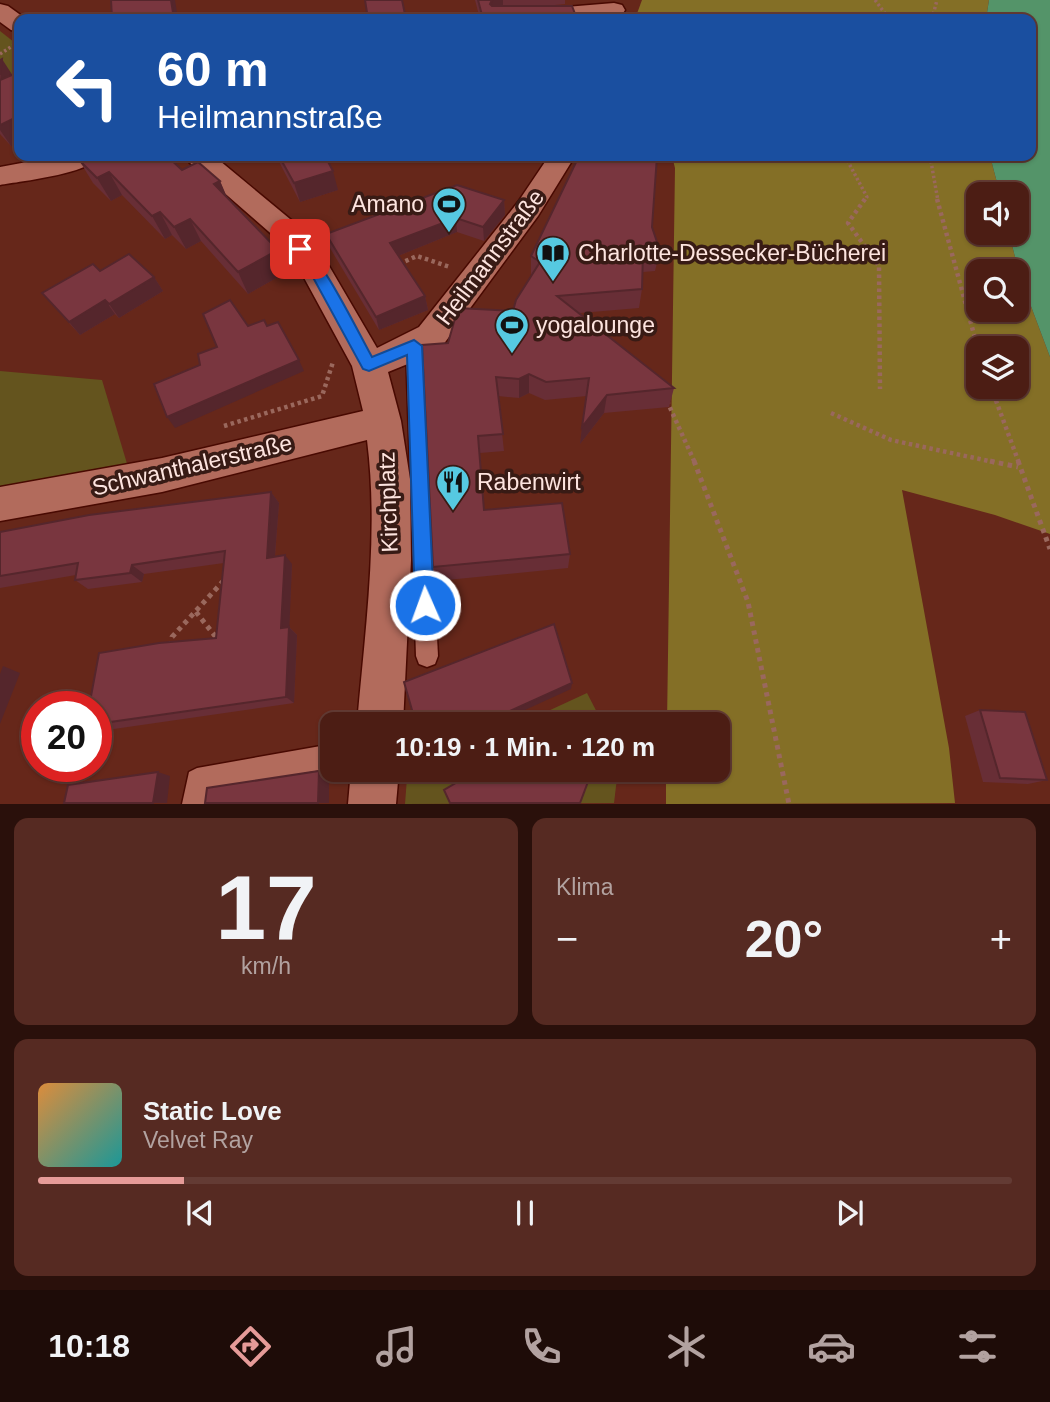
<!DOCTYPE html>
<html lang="de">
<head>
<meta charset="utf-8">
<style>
	body { margin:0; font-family:Helvetica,sans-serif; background:#562a22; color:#f1f3f6; height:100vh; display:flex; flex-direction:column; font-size:26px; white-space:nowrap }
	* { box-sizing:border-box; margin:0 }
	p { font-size:23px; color:#b2a2a0 }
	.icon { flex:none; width:38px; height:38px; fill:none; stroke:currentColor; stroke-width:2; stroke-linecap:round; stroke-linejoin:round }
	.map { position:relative; height:804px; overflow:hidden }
	.details { display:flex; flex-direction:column; gap:14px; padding:14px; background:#2a100b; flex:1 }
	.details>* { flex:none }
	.guide { position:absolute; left:14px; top:14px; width:1022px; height:147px; border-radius:14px; box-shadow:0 2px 5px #0004,0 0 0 2px #633b34; background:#1a4fa0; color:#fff; overflow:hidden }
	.buttons { position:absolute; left:966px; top:182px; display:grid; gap:14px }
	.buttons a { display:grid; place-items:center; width:63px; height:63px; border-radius:14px; background:#4c1d14; box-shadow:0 2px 5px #0004,0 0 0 2px #633b34; font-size:35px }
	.speed { position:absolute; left:21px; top:691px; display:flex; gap:14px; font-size:35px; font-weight:700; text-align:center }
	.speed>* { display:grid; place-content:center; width:91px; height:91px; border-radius:50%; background:#4c1d14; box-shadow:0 2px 5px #0004,0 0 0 2px #633b34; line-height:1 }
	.speed .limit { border:10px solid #d22; background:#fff; color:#111 }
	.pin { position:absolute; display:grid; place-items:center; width:60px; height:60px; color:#fff; margin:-30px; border-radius:14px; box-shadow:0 4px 10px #0006 }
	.me { position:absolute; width:77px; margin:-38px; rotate:358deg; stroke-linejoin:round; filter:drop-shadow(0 0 5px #0008) }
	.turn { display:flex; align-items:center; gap:24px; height:147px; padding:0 28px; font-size:32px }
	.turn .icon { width:91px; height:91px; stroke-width:2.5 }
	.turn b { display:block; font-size:49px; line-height:60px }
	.big { font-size:52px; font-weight:700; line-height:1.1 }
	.details .tile { flex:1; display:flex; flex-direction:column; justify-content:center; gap:10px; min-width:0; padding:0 24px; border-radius:14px; background:#562a22 }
	.details .dial { align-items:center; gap:0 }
	.dial b { font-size:91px; line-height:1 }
	.song { display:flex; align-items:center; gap:21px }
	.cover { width:84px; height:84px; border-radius:10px; background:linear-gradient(135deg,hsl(30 70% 55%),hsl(180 70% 35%)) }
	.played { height:7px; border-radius:4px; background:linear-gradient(90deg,#e69b98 15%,#633b34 15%) }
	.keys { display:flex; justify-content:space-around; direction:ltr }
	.heat { display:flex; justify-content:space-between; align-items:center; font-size:38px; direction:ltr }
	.details .tiles { flex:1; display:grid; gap:14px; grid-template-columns:1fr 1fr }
	.tile:last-child { grid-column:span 2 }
	.trip { position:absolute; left:320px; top:712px; width:410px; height:70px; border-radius:14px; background:#4c1d14; box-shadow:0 2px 5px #0004,0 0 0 2px #633b34; font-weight:700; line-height:70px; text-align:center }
	.dock { display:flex; height:112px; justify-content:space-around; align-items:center; background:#1e0c08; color:#b2a2a0 }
	.dock .icon { width:49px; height:49px }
	.dock .on { color:#e69b98 }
	.dock b { font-size:32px; color:#f1f3f6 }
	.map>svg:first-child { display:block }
	.green { fill:#64541e }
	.forest { fill:#846f26; fill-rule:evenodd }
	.water { fill:#549469 }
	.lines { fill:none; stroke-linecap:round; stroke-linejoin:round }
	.service-casing { stroke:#480901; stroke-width:3 }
	.minor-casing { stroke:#480901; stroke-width:3 }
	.path-far2 { stroke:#9a685d; stroke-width:3.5; stroke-dasharray:2.5 2.5; stroke-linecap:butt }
	.path-far1 { stroke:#9a685d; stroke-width:4.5; stroke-dasharray:3.5 3.5; stroke-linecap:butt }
	.path { stroke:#9a685d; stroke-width:5; stroke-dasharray:4.5 4.5; stroke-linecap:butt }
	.service { fill:#b26b5c; fill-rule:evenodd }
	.minor { fill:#b26b5c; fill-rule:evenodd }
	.wall { fill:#682e36 }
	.shaded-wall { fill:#55262c }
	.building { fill:#79363f; stroke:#55262c; stroke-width:2 }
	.route { fill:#1a73e8; stroke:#114b97; stroke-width:2 }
	.labels { text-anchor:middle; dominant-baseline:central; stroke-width:7; stroke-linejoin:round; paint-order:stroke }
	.poi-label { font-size:23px; fill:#fde4df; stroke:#381b15; text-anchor:start }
	.street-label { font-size:23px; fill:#fde4df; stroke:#381b15 }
</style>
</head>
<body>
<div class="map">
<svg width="1050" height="804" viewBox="0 0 1050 804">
	<rect width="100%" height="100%" fill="#66271a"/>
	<!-- green -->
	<g class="green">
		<polygon points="0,31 19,46 17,74 0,77"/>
		<polygon points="0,371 102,380 128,467 0,487"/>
		<polygon points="587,693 603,724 520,724"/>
		<polygon points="423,770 618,770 614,803 405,804 407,778"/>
	</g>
	<!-- forest -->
	<g class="forest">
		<polygon points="642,0 989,0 986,19 635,19"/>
		<path d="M672 156H990L1000 194H978V233H1009L1020 277 1050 357V534L995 515 902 490 949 748 955 803 666 804V770H718V724H667L675 168ZM978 271H1017V310H978ZM978 348H1017V387H978Z"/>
	</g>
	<!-- water -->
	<polygon class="water" points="989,0 1050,0 1050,357 1020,277 1009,233 1017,233 1017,194 1000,194 990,156 1031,156 1031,19 986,19"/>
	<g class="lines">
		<!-- service casing -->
		<g class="service-casing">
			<g id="service">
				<polygon points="414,339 420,341 422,346 438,656 435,664 427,667 419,664 416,656 406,346 408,341"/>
				<polygon points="332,744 332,768 208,790 206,804 182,804 189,772 197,768"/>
			</g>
		</g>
		<!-- minor casing -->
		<g class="minor-casing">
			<g id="minor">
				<polygon points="614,3 622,5 625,10 622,15 582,19 493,19 496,14 504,12"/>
				<polygon points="0,4 8,6 26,19 19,19 19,32 11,30 0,22"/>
				<path d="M59 156H100C89 174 22 181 0 185V167Z"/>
				<path d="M185 156H214L296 224 325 259 377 348 419 327 518 202 549 156H575L538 216 443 345 420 359 388 372 401 421 410 479 411 560 403 724H357C365 630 379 534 367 440L162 492 0 521V487L162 458 363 411 352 366 302 274 276 238 189 162Z"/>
				<polygon points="351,770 399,770 396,804 348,804"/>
			</g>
		</g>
		<!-- path-far2 -->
		<g class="path-far2">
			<polyline points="875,0 886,15 895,19"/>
			<polyline points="932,19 937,0"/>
			<polyline points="0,54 14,45"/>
			<polyline points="845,156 867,197 864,201"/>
			<polyline points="930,156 938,201"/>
		</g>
		<!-- path-far1 -->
		<g class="path-far1">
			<polyline points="865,199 848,223 879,266 880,389"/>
			<polyline points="937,199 978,349"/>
			<polyline points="399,264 417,256 450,267"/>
			<polyline points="991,387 1019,463"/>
			<polyline points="667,401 695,463"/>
			<polyline points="831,413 891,440 998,463"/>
			<polyline points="224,426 322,396 333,362"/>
		</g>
		<!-- path -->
		<g class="path">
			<polyline points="694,461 748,602 789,804"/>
			<polyline points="990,461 1018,467"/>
			<polyline points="1018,461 1050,549"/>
			<polyline points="196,612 219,641"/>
			<polyline points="171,646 172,637 226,578"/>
		</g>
		<!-- service -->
		<use href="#service" class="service"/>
		<!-- minor -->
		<use href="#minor" class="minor"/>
	</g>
	<!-- wall -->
	<g class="wall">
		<polygon points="475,0 565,0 565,4 545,6 577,19 480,19"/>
		<polygon points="0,60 12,75 11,146 0,134"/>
		<polygon points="276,156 325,156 338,190 300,202"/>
		<polygon points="79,160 182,170 220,181 226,196 278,250 287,272 248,294 201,241 186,249 172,235 165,239 122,195 111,201 93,183"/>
		<polygon points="504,200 505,215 484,241 457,232 398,256 425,296 428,310 379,330 330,248 326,234"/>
		<polygon points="652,227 660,251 655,271 643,272 642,289 639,308 580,313 674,388 669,407 604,413 580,444 587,396 545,400 529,393 519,398 498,396 504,451 480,453 484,510 570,554 568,568 437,581 433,567 448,343 513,311 531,276 531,256"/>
		<polygon points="100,271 154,277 163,291 119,318 115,314 80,335 42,293"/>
		<polygon points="271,492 279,503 275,556 292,564 289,627 297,635 294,703 100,731 96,729 96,707 216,638 224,563 144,574 142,582 88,589 75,580 76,575 0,588 0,532"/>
		<polygon points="980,710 1047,780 1028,784 983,782 965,716"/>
	</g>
	<!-- shaded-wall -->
	<g class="shaded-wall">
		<polygon points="171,0 175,0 178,19 174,19"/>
		<polygon points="492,0 503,0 503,9 494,13 490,4"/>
		<polygon points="2,59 15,79 0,82"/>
		<polygon points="19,116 19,142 11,146 0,130 0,125"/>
		<polygon points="333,171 338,190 300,202 294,183"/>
		<polygon points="109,172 122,195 111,201 97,178"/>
		<polygon points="220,181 230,204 214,184"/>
		<polygon points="504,200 505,215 484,241 483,227"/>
		<polygon points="160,212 172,235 165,239 152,216"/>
		<polygon points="456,218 457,232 393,258 390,243"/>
		<polygon points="190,219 201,241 186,249 174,227"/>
		<polygon points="278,250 287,272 248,294 238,272"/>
		<polygon points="154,277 163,291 119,318 109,304"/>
		<polygon points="425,296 428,310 379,330 376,317"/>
		<polygon points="105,300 115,314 80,335 69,322"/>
		<polygon points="299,360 304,371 175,428 167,417"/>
		<polygon points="529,374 529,393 519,398 519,379"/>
		<polygon points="607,395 604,413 580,444 582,427"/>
		<polygon points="271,492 279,503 274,567 267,558"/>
		<polygon points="285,555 292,564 289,636 281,628"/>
		<polygon points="132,565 144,574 142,582 130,573"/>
		<polygon points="289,627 297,635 294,703 286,697"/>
		<polygon points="3,666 20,673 0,724 0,674"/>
		<polygon points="572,683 571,689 494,724 481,724"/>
		<polygon points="319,771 329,777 329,803 318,803"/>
		<polygon points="158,772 170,776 167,803 153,803"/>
	</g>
	<!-- building -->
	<g class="building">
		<polygon points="111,0 171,0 174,19 112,19"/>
		<polygon points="365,0 402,0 406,19 368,19"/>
		<polygon points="478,0 492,0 490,4 492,6 572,6 577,19 483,19"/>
		<polygon points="258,13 261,19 253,19 252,15"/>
		<polygon points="2,59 0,75 0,60"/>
		<polygon points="19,72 19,116 0,125 0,80"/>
		<polygon points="88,156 167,156 182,170 198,162 220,181 214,184 278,250 238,272 190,219 174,227 160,212 152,216 109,172 97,178 79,160"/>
		<polygon points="279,156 325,156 333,171 294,183"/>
		<polygon points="579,156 657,156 652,227 660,251 643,253 642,289 557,296 674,388 607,395 582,427 589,378 546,382 529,374 519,379 496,377 503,434 478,436 484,510 562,503 570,554 433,567 422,345 448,343 458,308 513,311 516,300 540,262 531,256"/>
		<polygon points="457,185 504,200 483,227 456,218 390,243 425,296 376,317 326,234"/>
		<polygon points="129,254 154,277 109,304 105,300 69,322 42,293 93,264 100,271"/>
		<polygon points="230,300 248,326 264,320 267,326 278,322 299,360 167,417 154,384 200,365 198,354 217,347 203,314"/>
		<polygon points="271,492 267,558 285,555 281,628 289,627 286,697 96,724 96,707 89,707 99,653 159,643 216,638 225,551 132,565 130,573 75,580 78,563 0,576 0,532 89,515"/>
		<polygon points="554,624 572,683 481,724 416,724 404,682"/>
		<polygon points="980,710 1025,712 1047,780 1000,778"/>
		<polygon points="478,770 584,770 589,779 580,803 450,803 444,790"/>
		<polygon points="319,771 318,803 205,803 207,788"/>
		<polygon points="158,772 153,803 64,803 68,785"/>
	</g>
	<!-- route -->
	<path class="route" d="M300 244C319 251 360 336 372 357L414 340 422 346 434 605 431 611 425 614 418 611 415 605 407 355 369 371 363 369 309 270 294 249Z"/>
	<!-- icons -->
	<defs>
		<g id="stadium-pin" transform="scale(1.75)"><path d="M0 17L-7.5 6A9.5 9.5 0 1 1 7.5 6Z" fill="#56c9e1" stroke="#381b15"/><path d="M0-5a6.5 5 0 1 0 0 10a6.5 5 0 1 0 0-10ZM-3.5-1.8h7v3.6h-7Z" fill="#111"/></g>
		<g id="library-pin" transform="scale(1.75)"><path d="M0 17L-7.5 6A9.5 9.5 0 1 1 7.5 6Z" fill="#56c9e1" stroke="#381b15"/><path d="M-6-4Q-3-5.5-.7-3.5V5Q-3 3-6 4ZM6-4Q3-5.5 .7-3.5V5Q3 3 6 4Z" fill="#111"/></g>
		<g id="restaurant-pin" transform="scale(1.75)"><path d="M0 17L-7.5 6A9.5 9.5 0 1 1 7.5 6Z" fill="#56c9e1" stroke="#381b15"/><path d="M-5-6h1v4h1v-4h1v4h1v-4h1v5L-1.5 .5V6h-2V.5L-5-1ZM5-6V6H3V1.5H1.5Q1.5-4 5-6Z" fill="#111"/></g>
	</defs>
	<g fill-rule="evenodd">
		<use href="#stadium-pin" x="449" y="204"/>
		<use href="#library-pin" x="553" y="253"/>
		<use href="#stadium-pin" x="512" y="325"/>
		<use href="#restaurant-pin" x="453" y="482"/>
	</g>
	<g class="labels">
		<!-- poi labels -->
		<g class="poi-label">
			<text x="424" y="204" text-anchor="end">Amano</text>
			<text x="578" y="253">Charlotte-Dessecker-Bücherei</text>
			<text x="536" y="325">yogalounge</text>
			<text x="477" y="482">Rabenwirt</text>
		</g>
		<!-- street labels -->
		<g class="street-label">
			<text transform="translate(490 257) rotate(-53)">Heilmannstraße</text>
			<text transform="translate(192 465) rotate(-13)">Schwanthalerstraße</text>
			<text transform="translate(388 502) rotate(-92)">Kirchplatz</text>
		</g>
	</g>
</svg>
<div class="buttons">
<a><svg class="icon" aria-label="sound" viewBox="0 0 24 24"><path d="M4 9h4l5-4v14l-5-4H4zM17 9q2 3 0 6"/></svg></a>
<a><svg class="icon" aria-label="search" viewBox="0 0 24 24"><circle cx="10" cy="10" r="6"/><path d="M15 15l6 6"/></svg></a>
<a><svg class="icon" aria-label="layers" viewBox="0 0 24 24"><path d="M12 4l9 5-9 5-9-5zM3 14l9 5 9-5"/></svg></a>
</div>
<div class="speed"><div class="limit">20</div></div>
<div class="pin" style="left:300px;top:249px;background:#d93025"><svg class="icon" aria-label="arrive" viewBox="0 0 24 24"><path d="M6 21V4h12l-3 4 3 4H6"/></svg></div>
<svg class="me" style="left:425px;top:605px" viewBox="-20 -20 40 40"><circle r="17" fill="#1a73e8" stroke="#fff" stroke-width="3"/><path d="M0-11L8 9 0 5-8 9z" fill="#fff"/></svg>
<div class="trip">10:19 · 1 Min. · 120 m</div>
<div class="guide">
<div class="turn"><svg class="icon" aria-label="left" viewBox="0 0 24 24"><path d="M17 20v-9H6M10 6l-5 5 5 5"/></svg><div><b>60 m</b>Heilmannstraße</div></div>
</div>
</div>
<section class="details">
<div class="tiles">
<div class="tile dial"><b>17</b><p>km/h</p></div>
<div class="tile"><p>Klima</p>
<div class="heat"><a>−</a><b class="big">20°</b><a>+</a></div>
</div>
<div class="tile">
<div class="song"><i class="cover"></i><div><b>Static Love</b><p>Velvet Ray</p></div></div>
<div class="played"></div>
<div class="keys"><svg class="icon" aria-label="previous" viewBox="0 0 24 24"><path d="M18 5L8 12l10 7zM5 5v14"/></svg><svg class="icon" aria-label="pause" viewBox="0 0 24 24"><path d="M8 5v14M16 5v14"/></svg><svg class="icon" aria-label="next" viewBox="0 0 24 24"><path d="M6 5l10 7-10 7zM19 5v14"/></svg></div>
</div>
</div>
</section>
<nav class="dock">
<b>10:18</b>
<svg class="icon on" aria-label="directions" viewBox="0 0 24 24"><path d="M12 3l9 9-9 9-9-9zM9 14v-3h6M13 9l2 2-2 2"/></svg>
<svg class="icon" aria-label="music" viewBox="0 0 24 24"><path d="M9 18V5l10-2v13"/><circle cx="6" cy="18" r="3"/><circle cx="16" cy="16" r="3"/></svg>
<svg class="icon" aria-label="phone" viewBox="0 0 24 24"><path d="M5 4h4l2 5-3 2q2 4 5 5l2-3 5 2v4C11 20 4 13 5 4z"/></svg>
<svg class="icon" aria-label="climate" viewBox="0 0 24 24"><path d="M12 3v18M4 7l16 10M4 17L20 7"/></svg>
<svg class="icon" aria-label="car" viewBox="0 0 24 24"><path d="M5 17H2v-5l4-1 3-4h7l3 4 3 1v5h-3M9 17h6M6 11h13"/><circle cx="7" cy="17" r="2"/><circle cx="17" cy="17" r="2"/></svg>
<svg class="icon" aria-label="filters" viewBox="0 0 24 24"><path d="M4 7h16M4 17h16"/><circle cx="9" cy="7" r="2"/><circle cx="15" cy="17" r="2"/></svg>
</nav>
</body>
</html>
